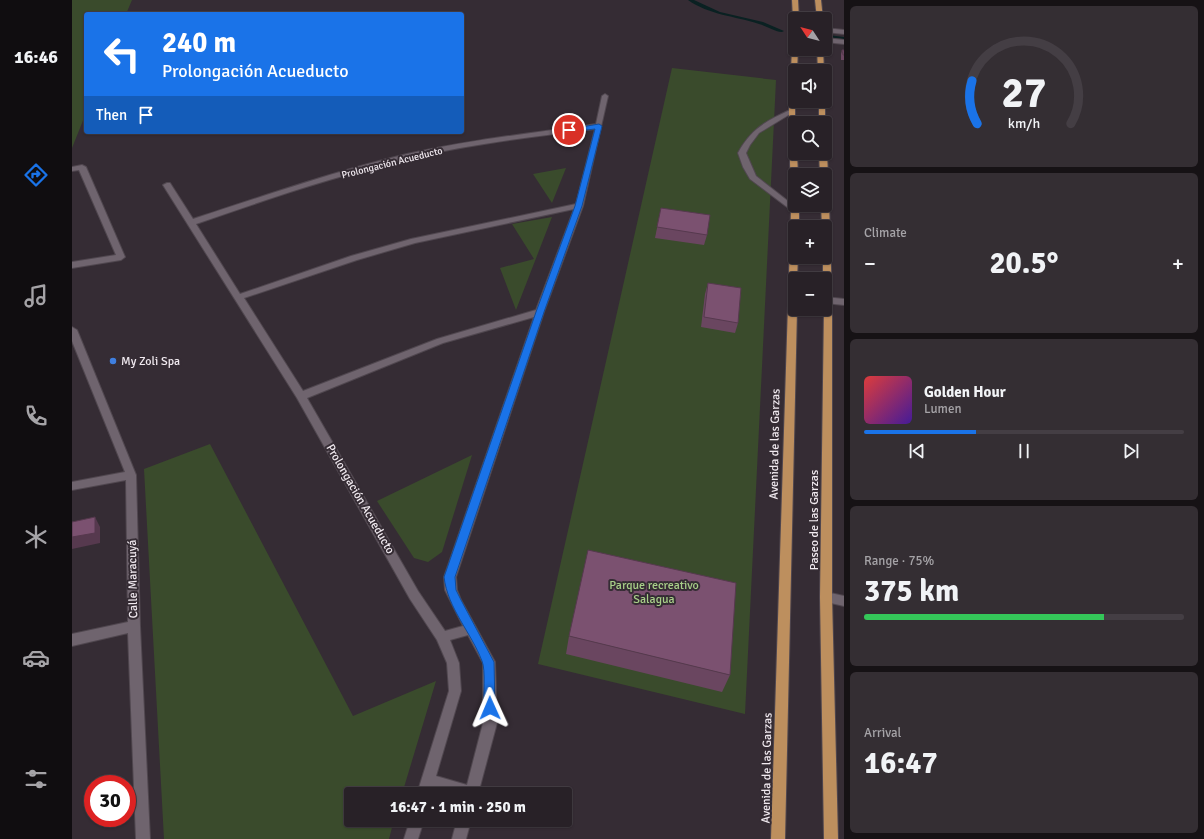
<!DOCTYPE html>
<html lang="en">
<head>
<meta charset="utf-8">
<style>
	body { margin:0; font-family:Signika,sans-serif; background:#342e33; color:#f1f3f6; height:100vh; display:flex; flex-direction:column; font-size:15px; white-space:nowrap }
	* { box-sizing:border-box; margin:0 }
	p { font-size:13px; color:#a5a3a7 }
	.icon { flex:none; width:22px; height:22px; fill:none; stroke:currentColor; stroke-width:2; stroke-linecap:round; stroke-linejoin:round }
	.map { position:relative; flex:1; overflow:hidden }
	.panel { display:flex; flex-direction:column; gap:6px; padding:6px; background:#161215; width:360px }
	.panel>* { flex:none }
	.banner { position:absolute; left:12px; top:12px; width:380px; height:122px; border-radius:4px; box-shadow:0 1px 3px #0004,0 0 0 1px #443e44; background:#1a73e8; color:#fff; overflow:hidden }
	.needle { width:26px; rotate:306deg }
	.buttons { position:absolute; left:716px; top:12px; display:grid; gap:8px }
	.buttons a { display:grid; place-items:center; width:44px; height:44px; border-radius:4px; background:#282127; box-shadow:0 1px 3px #0004,0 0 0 1px #443e44; font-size:20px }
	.speed { position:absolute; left:12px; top:775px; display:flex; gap:8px; font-size:20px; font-weight:700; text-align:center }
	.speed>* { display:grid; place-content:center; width:52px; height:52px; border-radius:50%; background:#282127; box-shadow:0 1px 3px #0004,0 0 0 1px #443e44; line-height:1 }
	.speed .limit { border:6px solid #d22; background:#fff; color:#111 }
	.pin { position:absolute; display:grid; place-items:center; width:34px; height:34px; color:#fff; margin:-17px; border:2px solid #fff; border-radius:50%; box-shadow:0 1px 4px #0007 }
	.me { position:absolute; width:44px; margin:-22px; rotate:359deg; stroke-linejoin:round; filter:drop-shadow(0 0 3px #0008) }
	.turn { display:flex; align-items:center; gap:14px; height:84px; padding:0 12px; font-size:18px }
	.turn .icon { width:52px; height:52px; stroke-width:2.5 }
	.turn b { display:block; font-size:28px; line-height:34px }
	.then { display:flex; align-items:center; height:38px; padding:0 12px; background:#0003; gap:8px; font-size:15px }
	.big { font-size:30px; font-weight:800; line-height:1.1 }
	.panel .card { flex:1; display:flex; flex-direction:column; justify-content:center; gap:6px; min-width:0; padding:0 14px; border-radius:6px; background:#342e33 }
	.panel .dial { align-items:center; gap:0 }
	.dial svg { height:104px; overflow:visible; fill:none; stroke:#443e44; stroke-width:7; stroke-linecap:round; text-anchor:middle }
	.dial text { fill:#f1f3f6; stroke:none }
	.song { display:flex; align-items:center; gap:12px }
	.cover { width:48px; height:48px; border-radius:6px; background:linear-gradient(135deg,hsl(0 70% 55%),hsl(260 70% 35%)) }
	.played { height:4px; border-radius:2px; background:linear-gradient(90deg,#1a73e8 35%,#443e44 35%) }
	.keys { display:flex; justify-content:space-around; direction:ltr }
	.heat { display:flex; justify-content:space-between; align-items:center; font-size:22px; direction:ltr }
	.charge { height:6px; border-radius:3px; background:linear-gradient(90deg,#34c759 75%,#443e44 0) }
	.trip { position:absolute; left:272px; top:787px; width:228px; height:40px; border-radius:4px; background:#282127; box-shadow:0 1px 3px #0004,0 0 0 1px #443e44; font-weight:800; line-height:40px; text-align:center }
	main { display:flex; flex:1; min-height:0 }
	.tabs { display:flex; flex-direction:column; width:72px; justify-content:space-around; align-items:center; background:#100d10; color:#a5a3a7 }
	.tabs .icon { width:28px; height:28px }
	.tabs .on { color:#1a73e8 }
	.tabs b { font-size:18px; color:#f1f3f6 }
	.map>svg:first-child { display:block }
	.green { fill:#3a4b2c }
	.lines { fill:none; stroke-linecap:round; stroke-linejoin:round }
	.stream { fill:#0a2122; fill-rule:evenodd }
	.minor-casing { stroke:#50474f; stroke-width:2 }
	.major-casing { stroke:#50474f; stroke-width:2 }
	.minor { fill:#6f646e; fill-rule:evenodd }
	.major { fill:#bd8f5e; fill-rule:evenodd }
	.wall { fill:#6a4660 }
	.shaded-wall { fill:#56394e }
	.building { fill:#7b5170; stroke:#56394e }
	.route { fill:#1a73e8; stroke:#114b97 }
	.shop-dot { fill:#3f7fe0; stroke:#352c34; stroke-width:1.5 }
	.labels { text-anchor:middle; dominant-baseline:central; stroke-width:4; stroke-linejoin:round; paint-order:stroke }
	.far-street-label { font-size:10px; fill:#f1eaf0; stroke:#352c34 }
	.poi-label { font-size:12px; fill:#f1eaf0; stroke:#352c34; text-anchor:start }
	.street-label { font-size:12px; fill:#f1eaf0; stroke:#352c34 }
	.park-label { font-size:12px; fill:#a8cf89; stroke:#352c34 }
</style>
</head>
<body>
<main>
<nav class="tabs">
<b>16:46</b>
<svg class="icon on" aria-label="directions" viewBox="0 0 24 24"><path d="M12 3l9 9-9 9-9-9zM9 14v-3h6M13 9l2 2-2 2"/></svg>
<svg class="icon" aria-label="music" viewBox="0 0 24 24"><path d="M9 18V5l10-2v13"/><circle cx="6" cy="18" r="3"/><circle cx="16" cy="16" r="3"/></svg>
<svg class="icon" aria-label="phone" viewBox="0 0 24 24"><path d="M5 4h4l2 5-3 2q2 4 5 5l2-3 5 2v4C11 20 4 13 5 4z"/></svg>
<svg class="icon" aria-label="climate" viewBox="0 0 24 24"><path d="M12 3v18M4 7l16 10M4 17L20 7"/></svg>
<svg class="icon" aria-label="car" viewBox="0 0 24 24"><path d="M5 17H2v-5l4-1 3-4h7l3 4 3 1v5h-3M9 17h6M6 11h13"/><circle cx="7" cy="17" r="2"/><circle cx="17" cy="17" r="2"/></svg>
<svg class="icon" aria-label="filters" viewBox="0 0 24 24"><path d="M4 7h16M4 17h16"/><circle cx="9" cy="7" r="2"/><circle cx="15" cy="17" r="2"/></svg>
</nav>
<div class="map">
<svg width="772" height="839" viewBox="0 0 772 839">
	<rect width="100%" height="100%" fill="#352c34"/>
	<!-- green -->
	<g class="green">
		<polygon points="0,0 60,0 54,14 14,14 14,113 0,148"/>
		<polygon points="600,68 704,80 673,714 466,664"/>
		<polygon points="494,168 480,203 461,174"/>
		<polygon points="480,217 444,310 428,268 462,259 440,224"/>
		<polygon points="138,444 281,716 364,681 330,794 279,794 279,820 322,820 317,839 92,839 72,469"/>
		<polygon points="400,455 370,552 356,562 342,558 305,501"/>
	</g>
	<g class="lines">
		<!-- stream -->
		<g class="stream">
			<path d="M616 0H622L648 12 691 22 712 31 710 32C701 31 695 26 687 24 663 16 637 15 616 0Z"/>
			<polygon points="756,35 772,37 772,39 756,37"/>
		</g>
		<!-- minor casing -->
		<g class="minor-casing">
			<g id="minor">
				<polygon points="753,28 772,30 772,34 753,32"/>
				<polygon points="753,38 772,40 772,44 753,42"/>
				<path d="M533 94 536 96 511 206 472 312 384 577 385 590 389 600 423 662 425 723 406 794H378L360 789 359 794H345L377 691 375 663 365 640 338 599 225 398 91 185 95 183H98L121 219C192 196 263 171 335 154 397 140 461 133 524 124L530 96ZM523 129 504 204 339 239 279 256 168 294 124 224C193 200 263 176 335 159 397 144 460 137 523 129ZM502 209 464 310 365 339 231 391 172 298 285 260 343 243ZM462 317 372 577 373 590 391 626 373 631 346 591 235 398 371 343ZM396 635 411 663V723L395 785 364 776 389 691 387 663 378 640Z"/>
				<path d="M718 110 723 111 687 133 678 145 674 153 684 176 726 209V213H723L678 179 671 167 666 153C679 129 694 121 718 110Z"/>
				<polygon points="10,165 14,167 53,257 49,260 0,268 0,262 44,255 7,170 0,171 0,167"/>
				<polygon points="753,297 772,299 772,305 753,303"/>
				<polygon points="0,327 5,330 64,475 68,626 78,839 64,839 56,633 0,646 0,634 56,622 54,480 0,490 0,482 53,472 0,341"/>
				<polygon points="754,592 772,596 772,606 750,601 748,597 750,593"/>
				<polygon points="338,820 352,820 346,839 332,839"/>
				<polygon points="385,820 399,820 394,839 380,839"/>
			</g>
		</g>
		<!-- major casing -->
		<g class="major-casing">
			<g id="major">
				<polygon points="720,0 726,0 727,19 723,19 723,20 721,19"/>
				<polygon points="743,0 749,0 751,19 745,19"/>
				<polygon points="723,47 723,49 726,49 725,71 723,71 723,153 725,153 726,175 723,175 723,205 727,205 727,227 723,227 723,257 726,257 725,279 723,279 723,309 725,309 713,839 699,839 719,211 717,111 720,49"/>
				<polygon points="745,49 751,49 752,71 746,71"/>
				<polygon points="747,101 753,101 753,124 747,123"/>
				<polygon points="753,151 755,153 756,175 753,177 753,175 748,175 747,153 753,153"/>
				<polygon points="753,200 757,202 760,300 760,597 766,839 752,839 748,597 752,309 753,309 753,279 751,279 751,257 753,257 753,227 750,227 749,205 753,205"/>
			</g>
		</g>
		<!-- minor -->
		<use href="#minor" class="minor"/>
		<!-- major -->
		<use href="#major" class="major"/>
	</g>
	<!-- wall -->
	<g class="wall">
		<polygon points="770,50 772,50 772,60 769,60 769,54"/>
		<polygon points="589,208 635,235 632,245 583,238"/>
		<polygon points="636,283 666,323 663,333 629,327 633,294"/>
		<polygon points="497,636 658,675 650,692 494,654"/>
	</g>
	<!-- shaded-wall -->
	<polygon class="shaded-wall" points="23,517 28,527 28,543 0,549 0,537"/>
	<!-- building -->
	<g class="building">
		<polygon points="770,50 772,50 772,55 771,55"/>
		<polygon points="589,208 638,215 635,235 585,227"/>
		<polygon points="636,283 669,288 666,323 632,317"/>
		<polygon points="23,517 23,533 0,537 0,522"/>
		<polygon points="516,550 664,583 658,675 497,636"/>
	</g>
	<!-- route -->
	<path class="route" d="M527 124 530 126 510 206 472 312 383 577 384 590 389 600 422 662 423 708 422 712 418 713 413 712 412 708C411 697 414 670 410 661 399 632 376 609 372 577L464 312 503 206 523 129 497 132 494 130 497 129Z"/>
	<!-- markers -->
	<circle class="shop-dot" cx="41" cy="361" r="4"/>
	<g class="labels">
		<!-- far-street labels -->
		<g class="far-street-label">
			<text transform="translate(320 163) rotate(-14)">Prolongación Acueducto</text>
		</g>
		<!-- poi labels -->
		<g class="poi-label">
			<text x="49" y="361">My Zoli Spa</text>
		</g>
		<!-- street labels -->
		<g class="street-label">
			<text transform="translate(703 444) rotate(-89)">Avenida de las Garzas</text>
			<text transform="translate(288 499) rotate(60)">Prolongación Acueducto</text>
			<text transform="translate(742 520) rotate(-90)">Paseo de las Garzas</text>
			<text transform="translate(61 579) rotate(-91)">Calle Maracuyá</text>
			<text transform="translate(695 768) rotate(-89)">Avenida de las Garzas</text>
		</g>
		<!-- park labels -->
		<g class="park-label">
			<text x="582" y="585">Parque recreativo<tspan x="582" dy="14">Salagua</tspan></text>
		</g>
	</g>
</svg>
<div class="buttons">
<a><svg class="needle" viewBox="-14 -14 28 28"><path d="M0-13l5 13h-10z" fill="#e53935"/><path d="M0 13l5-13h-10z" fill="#a5a3a7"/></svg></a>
<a><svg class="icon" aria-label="sound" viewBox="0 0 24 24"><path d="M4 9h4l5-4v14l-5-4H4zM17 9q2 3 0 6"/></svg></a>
<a><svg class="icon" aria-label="search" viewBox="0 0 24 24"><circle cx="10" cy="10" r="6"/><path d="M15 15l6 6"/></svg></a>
<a><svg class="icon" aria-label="layers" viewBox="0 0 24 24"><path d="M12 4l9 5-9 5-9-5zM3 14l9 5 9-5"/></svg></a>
<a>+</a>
<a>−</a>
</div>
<div class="speed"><div class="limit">30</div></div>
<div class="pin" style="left:497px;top:130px;background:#d93025"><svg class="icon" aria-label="arrive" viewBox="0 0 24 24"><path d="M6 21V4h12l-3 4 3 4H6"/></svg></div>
<svg class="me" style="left:418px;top:708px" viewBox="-20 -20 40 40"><path d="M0-17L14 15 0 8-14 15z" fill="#1a73e8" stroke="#fff" stroke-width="4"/></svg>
<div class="trip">16:47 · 1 min · 250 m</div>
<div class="banner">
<div class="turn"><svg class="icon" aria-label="left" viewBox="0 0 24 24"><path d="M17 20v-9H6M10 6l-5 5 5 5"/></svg><div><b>240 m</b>Prolongación Acueducto</div></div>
<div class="then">Then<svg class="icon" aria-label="arrive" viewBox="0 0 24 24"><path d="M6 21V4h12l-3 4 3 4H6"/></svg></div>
</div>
</div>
<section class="panel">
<div class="card dial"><svg viewBox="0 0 100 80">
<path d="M14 69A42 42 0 1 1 86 69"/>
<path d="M14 69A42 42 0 0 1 10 36" stroke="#1a73e8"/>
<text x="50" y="56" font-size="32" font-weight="700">27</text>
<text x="50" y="72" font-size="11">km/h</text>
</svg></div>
<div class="card"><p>Climate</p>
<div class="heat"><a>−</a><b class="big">20.5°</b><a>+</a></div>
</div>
<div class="card">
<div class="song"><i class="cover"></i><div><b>Golden Hour</b><p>Lumen</p></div></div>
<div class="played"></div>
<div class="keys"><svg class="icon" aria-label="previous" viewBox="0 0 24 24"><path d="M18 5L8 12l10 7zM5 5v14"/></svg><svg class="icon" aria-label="pause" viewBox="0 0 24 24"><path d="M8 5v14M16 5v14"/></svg><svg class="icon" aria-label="next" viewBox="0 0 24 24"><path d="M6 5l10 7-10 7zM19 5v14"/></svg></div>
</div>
<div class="card"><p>Range · 75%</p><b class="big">375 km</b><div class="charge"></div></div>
<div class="card"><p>Arrival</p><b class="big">16:47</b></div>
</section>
</main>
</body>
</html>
